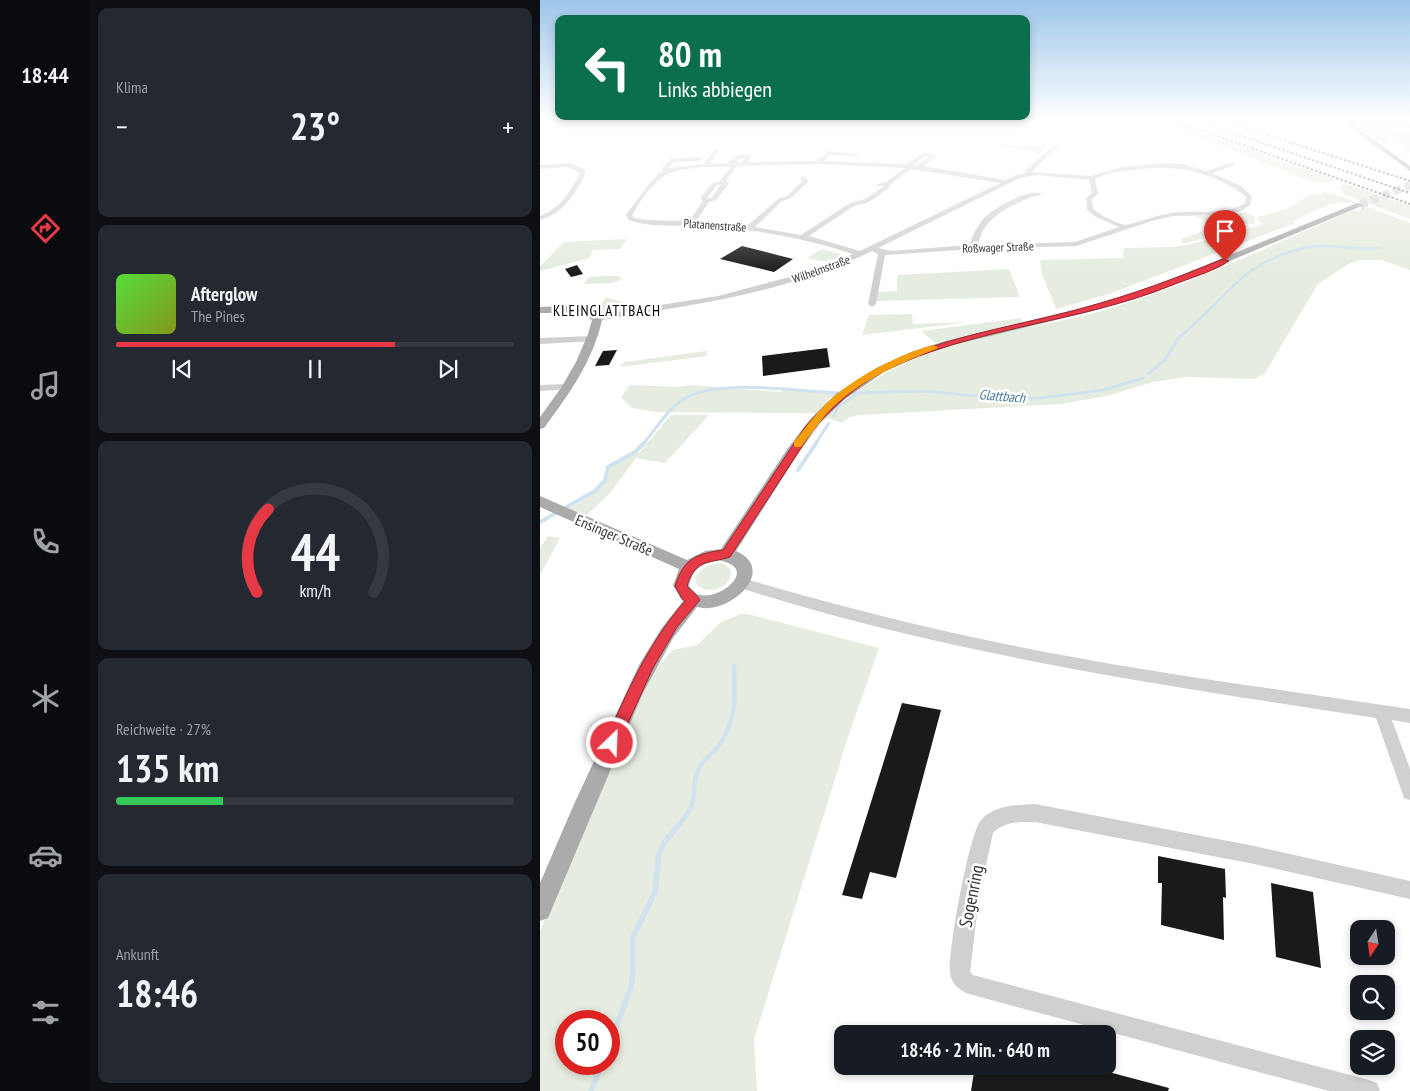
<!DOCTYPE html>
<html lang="de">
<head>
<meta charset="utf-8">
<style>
	body { margin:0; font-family:"PT Sans Narrow",sans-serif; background:#242831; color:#f1f3f6; height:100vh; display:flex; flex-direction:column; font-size:19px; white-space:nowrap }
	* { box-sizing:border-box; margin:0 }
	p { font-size:16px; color:#9ea1a6 }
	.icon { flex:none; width:28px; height:28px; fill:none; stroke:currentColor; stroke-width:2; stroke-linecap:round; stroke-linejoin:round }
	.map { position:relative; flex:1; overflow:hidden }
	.sheet { display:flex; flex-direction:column; gap:8px; padding:8px; background:#0d0f14; width:450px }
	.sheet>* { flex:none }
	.top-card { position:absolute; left:15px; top:15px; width:475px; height:105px; border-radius:10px; box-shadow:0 2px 8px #0003; background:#0b6e4f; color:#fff; overflow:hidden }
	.needle { width:32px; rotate:192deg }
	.buttons { position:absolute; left:810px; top:920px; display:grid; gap:10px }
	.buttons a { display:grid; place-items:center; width:45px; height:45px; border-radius:10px; background:#171b24; box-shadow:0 2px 8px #0003; font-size:25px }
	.speed { position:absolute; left:15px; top:1010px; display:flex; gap:10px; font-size:25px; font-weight:700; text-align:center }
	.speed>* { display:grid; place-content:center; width:65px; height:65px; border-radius:50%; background:#171b24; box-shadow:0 2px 8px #0003; line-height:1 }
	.speed .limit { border:8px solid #d22; background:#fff; color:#111 }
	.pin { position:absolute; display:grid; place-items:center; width:42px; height:42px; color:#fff; margin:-51px -21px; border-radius:50% 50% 50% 0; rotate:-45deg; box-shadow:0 0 5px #0007 }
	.pin .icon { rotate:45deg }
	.me { position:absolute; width:55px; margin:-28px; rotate:24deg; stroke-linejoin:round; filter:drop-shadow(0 0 4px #0008) }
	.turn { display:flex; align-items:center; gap:18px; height:105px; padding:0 20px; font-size:22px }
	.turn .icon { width:65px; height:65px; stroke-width:2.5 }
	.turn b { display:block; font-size:35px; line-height:42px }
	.big { font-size:38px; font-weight:800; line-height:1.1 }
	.sheet .card { flex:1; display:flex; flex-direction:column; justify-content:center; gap:8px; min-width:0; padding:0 18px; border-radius:10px; background:#242831 }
	.sheet .dial { align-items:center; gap:0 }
	.dial svg { height:130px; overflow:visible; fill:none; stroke:#363941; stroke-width:7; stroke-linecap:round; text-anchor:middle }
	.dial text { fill:#f1f3f6; stroke:none }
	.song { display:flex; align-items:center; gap:15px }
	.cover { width:60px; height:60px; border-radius:8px; background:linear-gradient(135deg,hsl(110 70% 55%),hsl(70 70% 35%)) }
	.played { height:5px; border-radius:2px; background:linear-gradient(90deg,#e63946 70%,#363941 70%) }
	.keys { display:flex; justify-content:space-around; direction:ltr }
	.heat { display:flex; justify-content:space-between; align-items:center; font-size:28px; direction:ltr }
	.charge { height:8px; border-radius:4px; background:linear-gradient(90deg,#34c759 27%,#363941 0) }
	.trip { position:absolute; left:294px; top:1025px; width:282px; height:50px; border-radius:10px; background:#171b24; box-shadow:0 2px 8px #0003; font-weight:800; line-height:50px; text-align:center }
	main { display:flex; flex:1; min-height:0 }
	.tab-bar { display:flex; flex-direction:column; width:90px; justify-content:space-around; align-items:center; background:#090b0e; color:#9ea1a6 }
	.tab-bar .icon { width:35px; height:35px }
	.tab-bar .current { color:#e63946 }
	.tab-bar b { font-size:22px; color:#f1f3f6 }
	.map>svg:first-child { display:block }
	.green { fill:#e6ecdf; fill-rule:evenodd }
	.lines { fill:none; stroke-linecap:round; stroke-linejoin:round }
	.stream-far4 { stroke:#cfe2ee; stroke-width:2.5 }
	.stream-far3 { stroke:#cfe2ee; stroke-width:3 }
	.stream-far2 { stroke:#cfe2ee; stroke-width:4 }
	.stream-far1 { stroke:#cfe2ee; stroke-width:4.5 }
	.stream { stroke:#cfe2ee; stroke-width:5.5 }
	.building { fill:#1a1a1a }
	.major-tunnel-far1 { stroke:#d6d6d6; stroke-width:8; stroke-dasharray:8 4; stroke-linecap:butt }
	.major-tunnel { stroke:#d6d6d6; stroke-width:9; stroke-dasharray:9 4.5; stroke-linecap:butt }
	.minor { fill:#d0d0d0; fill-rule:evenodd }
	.major { fill:#ababab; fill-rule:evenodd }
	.rail { stroke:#888; stroke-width:2; stroke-dasharray:2.5 2; stroke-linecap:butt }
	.route { fill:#e63946; stroke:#96252e }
	.slow { fill:#f59e0b }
	.labels { text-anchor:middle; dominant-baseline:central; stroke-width:5; stroke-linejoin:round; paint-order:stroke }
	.far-street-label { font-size:12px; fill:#333; stroke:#fff }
	.far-water-label { font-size:14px; font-style:italic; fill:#3f7597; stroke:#fff }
	.far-quarter-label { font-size:15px; letter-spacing:1px; fill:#000; stroke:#fff }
	.street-label { font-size:15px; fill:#333; stroke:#fff }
	.near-street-label { font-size:18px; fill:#333; stroke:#fff }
</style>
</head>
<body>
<main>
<nav class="tab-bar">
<b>18:44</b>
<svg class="icon current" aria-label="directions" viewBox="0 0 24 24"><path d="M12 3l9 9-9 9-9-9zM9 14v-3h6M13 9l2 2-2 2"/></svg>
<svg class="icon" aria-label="music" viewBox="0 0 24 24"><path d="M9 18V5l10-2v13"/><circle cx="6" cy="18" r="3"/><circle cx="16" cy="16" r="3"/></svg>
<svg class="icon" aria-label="phone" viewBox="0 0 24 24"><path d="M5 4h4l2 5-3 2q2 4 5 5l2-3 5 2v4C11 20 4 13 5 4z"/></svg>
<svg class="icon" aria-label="climate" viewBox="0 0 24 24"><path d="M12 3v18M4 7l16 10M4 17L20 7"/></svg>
<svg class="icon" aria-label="car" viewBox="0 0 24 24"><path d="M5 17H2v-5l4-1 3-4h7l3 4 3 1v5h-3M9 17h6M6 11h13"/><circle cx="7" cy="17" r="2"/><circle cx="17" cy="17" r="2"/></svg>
<svg class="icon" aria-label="filters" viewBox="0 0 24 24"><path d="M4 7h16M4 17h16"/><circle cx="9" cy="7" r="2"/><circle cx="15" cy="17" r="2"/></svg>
</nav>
<section class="sheet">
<div class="card"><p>Klima</p>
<div class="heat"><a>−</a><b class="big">23°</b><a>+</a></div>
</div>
<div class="card">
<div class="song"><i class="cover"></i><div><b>Afterglow</b><p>The Pines</p></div></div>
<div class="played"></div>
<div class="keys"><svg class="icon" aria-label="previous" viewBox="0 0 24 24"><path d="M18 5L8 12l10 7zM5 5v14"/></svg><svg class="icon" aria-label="pause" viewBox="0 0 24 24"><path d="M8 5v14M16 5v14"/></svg><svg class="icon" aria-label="next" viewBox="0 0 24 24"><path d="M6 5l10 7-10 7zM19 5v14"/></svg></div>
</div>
<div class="card dial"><svg viewBox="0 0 100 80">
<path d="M14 69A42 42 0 1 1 86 69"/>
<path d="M14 69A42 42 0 0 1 21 18" stroke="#e63946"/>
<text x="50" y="56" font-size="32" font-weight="700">44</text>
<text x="50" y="72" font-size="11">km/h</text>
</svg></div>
<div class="card"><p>Reichweite · 27%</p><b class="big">135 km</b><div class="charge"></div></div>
<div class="card"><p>Ankunft</p><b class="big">18:46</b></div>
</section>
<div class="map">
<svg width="870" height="1091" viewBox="0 0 870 1091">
	<rect width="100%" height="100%" fill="#fff"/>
	<!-- green -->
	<g class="green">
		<polygon points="615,121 630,121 798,181 774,183 690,149"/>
		<path d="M815 121H870V152C862 145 852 133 841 135L850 143 843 144Z"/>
		<polygon points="458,145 507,146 499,154"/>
		<polygon points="804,183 870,206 870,219 806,195 802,192 804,191 800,189"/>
		<path d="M782 192 792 193 870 223V270L841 260H819L807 265 778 284 725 373 715 379 645 377 613 382 567 396 520 404 320 415 310 417 302 423 273 413 117 412 92 408 81 397 90 385 137 387 152 385 241 392 242 390 298 393 286 401 300 404C322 387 345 372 371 360 428 334 500 328 561 311 645 287 732 245 813 210L820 211 822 208C805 193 769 213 752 222L755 223 569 294 516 309 502 274 500 260 583 258 584 248 632 247 652 244 724 224 718 220V217L747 209 773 193 782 195Z"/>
		<polygon points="706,212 714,216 715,224 666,222 655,216 685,216"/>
		<polygon points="668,223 708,226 711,226 643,244 641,239 663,231"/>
		<polygon points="87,239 80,249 53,250 49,258 0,271 0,266 24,242"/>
		<path d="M282 249 303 255C289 262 282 263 267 258Z"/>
		<polygon points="469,269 480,297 335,301 337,292 357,291 357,275"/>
		<polygon points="63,276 79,276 82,279 72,283 44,284 49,277"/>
		<polygon points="66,297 101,308 66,313 58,309"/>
		<polygon points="372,314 373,324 429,322 322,335 329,315"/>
		<polygon points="481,318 482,322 395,343 381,331"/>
		<polygon points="167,351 167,356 79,367 85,362"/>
		<path d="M131 415H169L125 463 96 458 71 492 45 517 29 509C49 497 63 490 69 467L95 452 99 453Z"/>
		<polygon points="8,536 20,538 0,575 0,548"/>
		<path d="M180 563 185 565 191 570C192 588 169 596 157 585L155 578C160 568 169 564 180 563Z"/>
		<path d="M201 614H208L339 648 308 737 214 1039 217 1091H0V932L9 909 110 675 133 650 157 645 181 622ZM26 1021H69V1064H26Z"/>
	</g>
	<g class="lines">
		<!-- stream-far4 -->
		<path class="stream-far4" d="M669 310C683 297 696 281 712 270 727 260 751 250 769 247 793 243 816 251 839 248"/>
		<!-- stream-far3 -->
		<g class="stream-far3">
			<polyline points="608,374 625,360 637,340 670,309"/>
			<polyline points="309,393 383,391 458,398 499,398 563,390 603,378"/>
			<polyline points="294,416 298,407 318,393"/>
			<path d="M104 443C116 429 127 410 142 400 176 377 261 392 302 393"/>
			<polyline points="276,443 289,423"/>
		</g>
		<!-- stream-far2 -->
		<g class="stream-far2">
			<polyline points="258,470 277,442"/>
			<polyline points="0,522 55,491 65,480 68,467 95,452 105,442"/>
		</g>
		<!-- stream-far1 -->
		<path class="stream-far1" d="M140 823C161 800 149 793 158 770 162 760 172 755 178 747 197 719 195 699 194 666"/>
		<!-- stream -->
		<g class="stream">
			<polyline points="69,1046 91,987 93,973 93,937 115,892 119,853 124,843 141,822"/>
			<polyline points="51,1091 62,1064"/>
		</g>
	</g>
	<!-- building -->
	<g class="building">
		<polygon points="202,246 253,259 234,272 180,259"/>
		<polygon points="37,265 43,274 31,277 25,269"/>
		<polygon points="287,348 290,367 223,376 222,356"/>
		<polygon points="77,350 69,365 55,366 63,351"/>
		<polygon points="362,703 401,710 356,878 330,872 322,899 302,895"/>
		<polygon points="618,856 685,869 686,898 683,897 684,940 621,925 622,883 618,883"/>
		<polygon points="731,883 773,892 781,968 736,957"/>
		<polygon points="435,1066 546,1066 629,1088 628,1091 431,1091"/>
	</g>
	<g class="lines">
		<!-- major-tunnel-far1 -->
		<polyline class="major-tunnel-far1" points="820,205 870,185"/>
		<!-- major-tunnel -->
		<polyline class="major-tunnel" points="820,205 823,204"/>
		<!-- minor -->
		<g class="minor">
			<path d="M516 143 518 146 492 172 551 176 581 167 624 163 643 164 666 171 693 162 695 165 672 173 701 186 712 196 710 205 701 211 685 215 633 216 612 221 536 246 434 249 345 255 336 304 332 307 328 304 338 254 332 251C246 294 149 305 56 321L52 318 56 315 178 296 265 273 313 254C266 238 218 230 169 226 143 224 114 229 89 220L86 215 88 212 113 179 123 170 122 168 130 159 160 157 163 159 160 161 134 162 129 168 164 164 175 148 178 150 170 164 188 163 195 156 208 154 211 156 208 162 277 161 289 151 319 154 316 156 290 155 284 161 366 164 385 152 397 156 384 166 465 180 476 175 486 173V170ZM386 156 389 157 377 165H373ZM204 158 202 162 195 163 199 159ZM280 164 365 168 346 182 337 184V186H344L325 199 310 203 261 235 215 227 242 201 251 198 268 182V180L263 176 260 178 262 181 247 196 238 199 207 226 156 221 169 202 176 200 188 185 189 184 186 181 197 166ZM168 167H191L180 181 173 183 161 197 160 198 163 201 149 221 108 220 94 218 92 215C115 177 124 169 168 167ZM610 168C645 166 673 174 703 194L706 197 705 203C682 218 651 208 626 214 618 215 590 225 585 225 575 223 561 215 553 209L552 199 558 194 555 179 569 173ZM371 169 460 183 320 251 269 236 314 206 329 202 349 188 351 184ZM497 175 549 180 552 193 546 198 547 210 556 217 579 227 535 242 438 245C443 218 468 207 491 197 496 196 499 196 502 194 491 187 454 208 445 217 438 225 432 235 430 245L351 251 338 248 480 178ZM181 184 172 198H167L177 185Z"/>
			<path d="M29 163 44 169 46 173C35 194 24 213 0 220V216C21 208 30 192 40 173L28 167 0 169V165Z"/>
			<polygon points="52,336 55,337 55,341 0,344 0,338"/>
			<polygon points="27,384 32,387 30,389 0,391 0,385"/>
			<path d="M202 578C291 604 380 627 470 645 602 672 737 689 870 709V723L852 720 870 769V800L864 798 862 792 836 718C621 685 405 654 197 587L195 583 197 579Z"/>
			<path d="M495 804 714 846 870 881V899L714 864 495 822C479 822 465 821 453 833L439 898 430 972 433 975 829 1080 837 1083 840 1091H789L429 994C419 990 411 984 410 972 408 951 429 834 441 820 454 805 477 805 495 804Z"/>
		</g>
		<!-- major -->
		<g class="major">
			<polygon points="801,121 808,121 870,166 870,171"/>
			<path d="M817 203 824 205 613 293 549 312 413 345 379 356 344 372 305 399 280 423 258 454 196 551C239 570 189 616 157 607L133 638 103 693 8 918 0 921V883L35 802 99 665 121 629 143 601 133 586 139 569 0 507V496L147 560 165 551 181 549 248 448 272 417 297 393 336 368 371 352 405 341 542 308 607 289ZM176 560C223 566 179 603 157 594L149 586C151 571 162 563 176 560Z"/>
			<path d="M23 306C38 306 53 307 62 320 53 361 29 394 4 428L0 429V417L21 388 36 362 48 334 52 320 39 313H0V307Z"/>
		</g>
		<!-- rail -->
		<g class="rail">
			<polyline points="635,121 870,204"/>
			<polyline points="657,121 870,193"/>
			<polyline points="684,121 870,181"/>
		</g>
	</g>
	<!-- sky -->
	<linearGradient id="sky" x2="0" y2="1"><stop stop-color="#9ec6ea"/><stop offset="0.44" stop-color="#fff"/><stop offset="1" stop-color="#fff" stop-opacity="0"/></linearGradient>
	<rect width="870" height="274" fill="url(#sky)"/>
	<!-- route -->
	<path class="route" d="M683 259 689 261C675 271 647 279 630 286 538 323 434 327 344 371 316 386 292 407 272 431L190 557C168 564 155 559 147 586 151 592 157 594 160 600L137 627 113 668 77 747 72 749 67 747 65 743C86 693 109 642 145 601L142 599 135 586C144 558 156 554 183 550L265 427C339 342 441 336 543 308 591 295 637 278 683 259Z"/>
	<!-- slow -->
	<path class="slow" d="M393 345 398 347 396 349C358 364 316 382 287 413 278 424 269 436 261 447H254V442C263 431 271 420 281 409 307 381 356 355 393 345Z"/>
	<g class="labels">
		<!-- far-street labels -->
		<g class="far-street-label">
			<text transform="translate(175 225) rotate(4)">Platanenstraße</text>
			<text transform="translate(458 247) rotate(-2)">Roßwager Straße</text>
			<text transform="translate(281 269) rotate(-20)">Wilhelmstraße</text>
		</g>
		<!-- far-water labels -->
		<g class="far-water-label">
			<text transform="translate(462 396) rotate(4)">Glattbach</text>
		</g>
		<!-- far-quarter labels -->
		<g class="far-quarter-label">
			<text x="67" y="310">KLEINGLATTBACH</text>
		</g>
		<!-- street labels -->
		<g class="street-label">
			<text transform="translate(74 535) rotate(23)">Ensinger Straße</text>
		</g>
		<!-- near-street labels -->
		<g class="near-street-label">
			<text transform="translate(431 896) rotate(-79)">Sogenring</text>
		</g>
	</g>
</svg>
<div class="buttons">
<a><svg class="needle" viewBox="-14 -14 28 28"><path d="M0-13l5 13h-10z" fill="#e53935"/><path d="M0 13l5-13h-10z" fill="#9ea1a6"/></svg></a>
<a><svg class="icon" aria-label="search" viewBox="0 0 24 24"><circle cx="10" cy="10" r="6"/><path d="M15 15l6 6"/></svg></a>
<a><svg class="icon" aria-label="layers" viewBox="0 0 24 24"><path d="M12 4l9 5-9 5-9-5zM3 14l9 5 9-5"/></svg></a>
</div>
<div class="speed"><div class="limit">50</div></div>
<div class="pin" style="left:685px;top:261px;background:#d93025"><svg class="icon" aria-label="arrive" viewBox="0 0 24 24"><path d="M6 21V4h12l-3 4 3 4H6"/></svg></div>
<svg class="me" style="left:72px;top:743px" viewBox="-20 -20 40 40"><circle r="17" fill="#e63946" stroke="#fff" stroke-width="3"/><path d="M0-11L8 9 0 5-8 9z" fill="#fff"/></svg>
<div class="trip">18:46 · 2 Min. · 640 m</div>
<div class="top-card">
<div class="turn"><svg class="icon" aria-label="left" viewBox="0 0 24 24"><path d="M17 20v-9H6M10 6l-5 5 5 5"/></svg><div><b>80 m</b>Links abbiegen</div></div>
</div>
</div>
</main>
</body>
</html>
